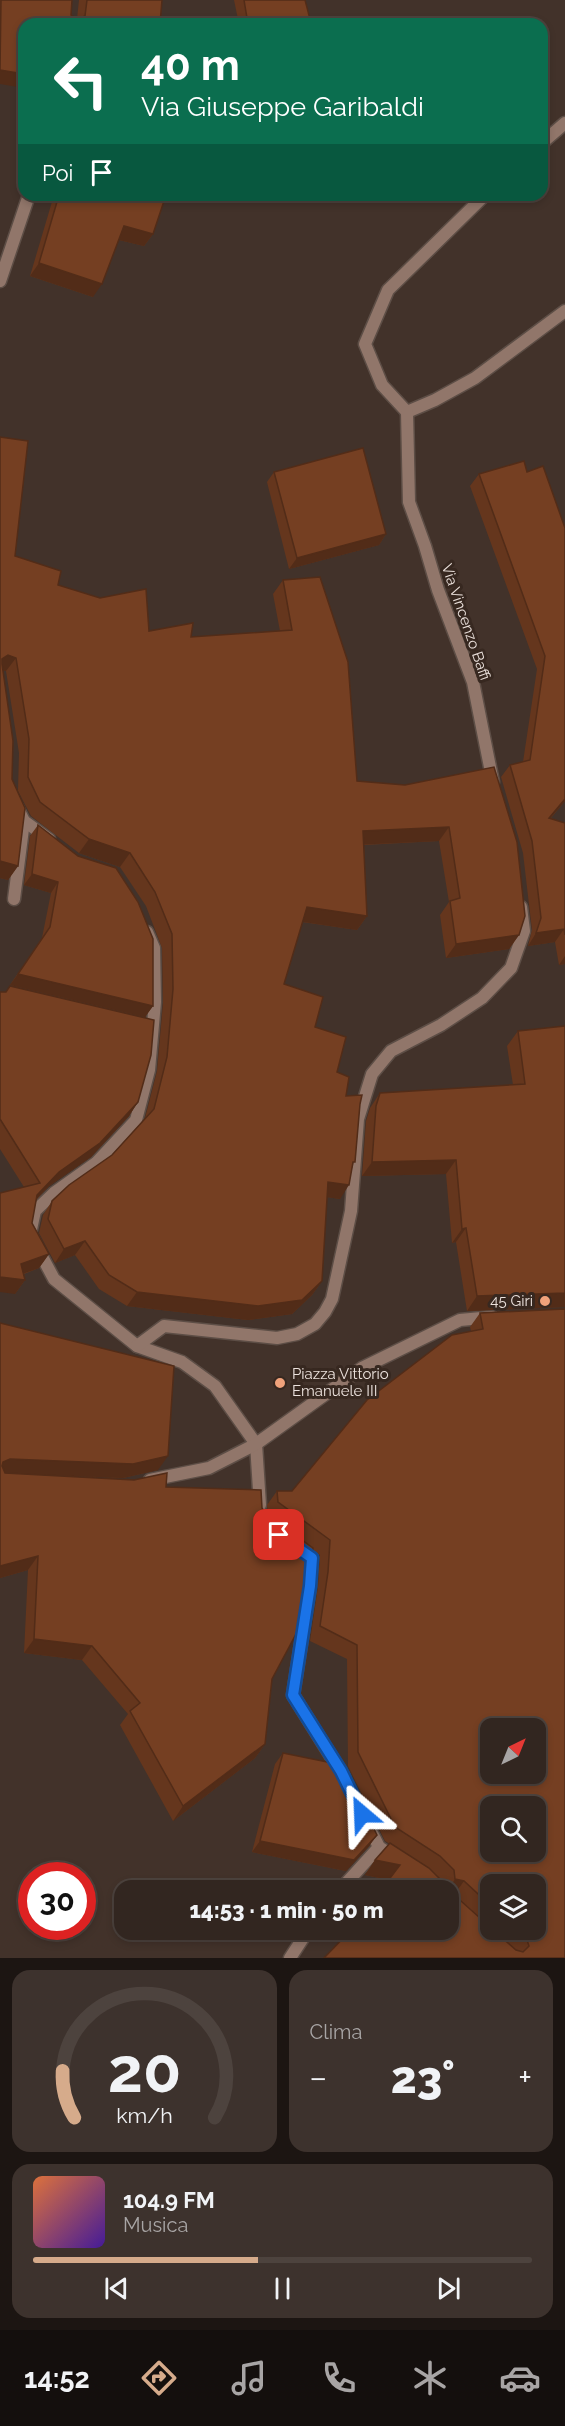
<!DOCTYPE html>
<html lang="it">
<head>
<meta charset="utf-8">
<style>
	body { margin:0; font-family:Raleway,sans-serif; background:#3d322d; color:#f1f3f6; height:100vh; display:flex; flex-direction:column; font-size:22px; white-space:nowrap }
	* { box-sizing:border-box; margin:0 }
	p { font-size:20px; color:#a8a5a5 }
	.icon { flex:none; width:33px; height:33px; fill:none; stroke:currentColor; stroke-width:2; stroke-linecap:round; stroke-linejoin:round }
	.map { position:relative; height:1958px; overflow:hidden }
	.details { display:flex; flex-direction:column; gap:12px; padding:12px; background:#1c1512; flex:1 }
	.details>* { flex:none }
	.guide { position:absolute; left:18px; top:18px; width:530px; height:183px; border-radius:18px; box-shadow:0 3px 9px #0003,0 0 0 2px #4d433e; background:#0b6e4f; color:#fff; overflow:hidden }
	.needle { width:39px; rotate:43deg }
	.tools { position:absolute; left:480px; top:1718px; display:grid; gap:12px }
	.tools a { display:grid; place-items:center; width:66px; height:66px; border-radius:12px; background:#322620; box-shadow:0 3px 9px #0003,0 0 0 2px #4d433e; font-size:30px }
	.speed { position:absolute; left:18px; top:1862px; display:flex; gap:12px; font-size:30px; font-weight:700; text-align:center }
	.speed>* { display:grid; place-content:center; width:78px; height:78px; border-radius:50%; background:#322620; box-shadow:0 3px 9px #0003,0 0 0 2px #4d433e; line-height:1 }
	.speed .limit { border:9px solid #d22; background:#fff; color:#111 }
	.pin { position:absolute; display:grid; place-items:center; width:51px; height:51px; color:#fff; margin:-26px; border-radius:12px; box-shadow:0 3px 9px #0006 }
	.me { position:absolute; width:66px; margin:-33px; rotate:334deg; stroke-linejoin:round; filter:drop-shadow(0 0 4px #0008) }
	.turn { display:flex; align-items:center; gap:21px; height:126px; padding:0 24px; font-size:27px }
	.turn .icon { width:78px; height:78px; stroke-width:2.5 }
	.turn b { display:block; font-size:42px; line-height:51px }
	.then { display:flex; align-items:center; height:57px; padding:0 24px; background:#0003; gap:12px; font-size:22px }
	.big { font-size:45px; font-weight:800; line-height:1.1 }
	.details .tile { flex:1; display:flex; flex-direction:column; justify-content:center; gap:9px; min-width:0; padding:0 21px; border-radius:18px; background:#3d322d }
	.details .dial { align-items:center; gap:0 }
	.dial svg { height:156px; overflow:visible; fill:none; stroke:#4d433e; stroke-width:7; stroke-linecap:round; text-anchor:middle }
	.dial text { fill:#f1f3f6; stroke:none }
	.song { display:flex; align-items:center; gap:18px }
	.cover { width:72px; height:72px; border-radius:9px; background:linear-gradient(135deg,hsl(20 70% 55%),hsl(260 70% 35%)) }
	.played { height:6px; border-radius:3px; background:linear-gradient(90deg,#d6ab8b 45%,#4d433e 45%) }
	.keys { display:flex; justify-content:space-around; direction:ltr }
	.heat { display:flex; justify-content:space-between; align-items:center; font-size:33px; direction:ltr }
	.details .tiles { flex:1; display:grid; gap:12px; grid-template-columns:1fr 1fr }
	.tile:last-child { grid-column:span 2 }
	.trip { position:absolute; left:114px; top:1880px; width:345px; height:60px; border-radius:18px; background:#322620; box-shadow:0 3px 9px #0003,0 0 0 2px #4d433e; font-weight:800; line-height:60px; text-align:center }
	.menu { display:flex; height:96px; justify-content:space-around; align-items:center; background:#140f0d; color:#a8a5a5 }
	.menu .icon { width:42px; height:42px }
	.menu .active { color:#d6ab8b }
	.menu b { font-size:27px; color:#f1f3f6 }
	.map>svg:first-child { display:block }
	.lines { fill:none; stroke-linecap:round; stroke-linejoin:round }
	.lane-casing { stroke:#5d4e46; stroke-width:15 }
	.street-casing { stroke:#5d4e46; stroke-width:15 }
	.lane { stroke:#91766a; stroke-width:12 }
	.street { stroke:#91766a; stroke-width:12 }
	.wall { fill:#65361d; fill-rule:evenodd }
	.shaded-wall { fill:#522c18 }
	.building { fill:#753f22; stroke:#522c18; stroke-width:1.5; fill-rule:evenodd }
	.route-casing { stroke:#114b97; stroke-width:15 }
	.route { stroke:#1a73e8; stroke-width:10 }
	.poi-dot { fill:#f0a27b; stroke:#372820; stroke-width:2 }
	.labels { text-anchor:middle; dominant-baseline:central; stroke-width:6; stroke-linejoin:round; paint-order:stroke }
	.street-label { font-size:15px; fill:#ebe1dc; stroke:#372820 }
	.poi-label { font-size:15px; fill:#ebe1dc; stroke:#372820; text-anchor:end }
</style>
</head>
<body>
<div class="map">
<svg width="565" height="1958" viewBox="0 0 565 1958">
	<rect width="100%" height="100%" fill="#42322a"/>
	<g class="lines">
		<!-- lane casing -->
		<g class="lane-casing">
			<polyline id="lane" points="14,899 24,821"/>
		</g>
		<!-- street casing -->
		<g class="street-casing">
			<g id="street">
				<polyline points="542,143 565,123"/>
				<polyline points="485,195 388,290 365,344 382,385 407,412 435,400 475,378 565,311"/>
				<polyline points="0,281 29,195"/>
				<polyline points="407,412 409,502 425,546 438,590 473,682 493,782"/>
				<polyline points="17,807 24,821 49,839"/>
				<polyline points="147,932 154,948 155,1002 149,1070 136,1120 96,1163 54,1193 35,1211 30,1234 54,1279 137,1346 182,1362 215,1386 256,1444 260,1505"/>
				<polyline points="137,1346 164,1326 277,1338 297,1334 315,1324 325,1312 332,1299 351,1211 358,1119 372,1074 391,1051 441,1025 482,998 511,968 524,931 521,907"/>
				<polyline points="150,1480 209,1468 256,1444 362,1368 460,1320 492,1317"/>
				<polyline points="300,1551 312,1558 310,1586 293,1695 344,1777"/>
				<polyline points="368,1825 379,1847 396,1858"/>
				<polyline points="340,1890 379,1847"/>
				<polyline points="290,1958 309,1929"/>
			</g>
		</g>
		<!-- lane -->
		<use href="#lane" class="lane"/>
		<!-- street -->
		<use href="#street" class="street"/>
	</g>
	<!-- wall -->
	<g class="wall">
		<polygon points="0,0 72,0 71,15 77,19 79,0 162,0 0,84"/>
		<polygon points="234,0 305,0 310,19 306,24 239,24"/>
		<polygon points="54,195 166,195 153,234 144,246 119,240 93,297 30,276"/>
		<polygon points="0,437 15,556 58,585 149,631 191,637 280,631 273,594 283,580 357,781 405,785 494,767 519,935 509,949 446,958 440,915 449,902 439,841 364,845 367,916 357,930 302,922 284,984 315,1027 337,1072 346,1096 360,1104 353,1166 340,1199 327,1197 322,1281 312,1295 292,1314 248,1320 127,1306 99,1289 75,1255 55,1263 39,1233 43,1215 52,1201 112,1155 145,1118 157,1071 163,1003 162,948 146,906 120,867 79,853 31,816 18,791 19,753 6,671 3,670 18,866 8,880 0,878"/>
		<polygon points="274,472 386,534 379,545 289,569 267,482"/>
		<polygon points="527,472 565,528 565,801 551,818 565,823 565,964 559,965 555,942 528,946 532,930 523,853 501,777 510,765 523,762 537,669 470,486 479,474"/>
		<polygon points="38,825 153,1006 145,1017 10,985 42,938 51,893 24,885 30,836"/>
		<polygon points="0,992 138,1102 129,1116 91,1157 49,1186 36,1200 32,1223 49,1254 39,1268 24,1274 25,1280 15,1294 24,1187 0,1149"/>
		<polygon points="565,1026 565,1307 467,1311 456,1242 452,1243 446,1174 362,1176 366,1121 370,1108 380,1093 513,1085 507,1046 518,1031"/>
		<path d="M565 1309V1958L349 1932 389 1880 365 1875 375 1860 390 1844 385 1841 348 1766 347 1659 310 1641 318 1587 320 1555 313 1550 272 1679 265 1744 255 1758 173 1821 120 1725 128 1714 82 1660 24 1653 28 1570 0 1578V1323L158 1470 123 1478 5 1473 166 1487 262 1508 265 1513 268 1516 267 1505 277 1491H292L471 1331 470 1327 480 1313ZM490 1884 536 1929H490Z"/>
		<polygon points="283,1753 377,1835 369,1846 346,1871 252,1852 275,1764"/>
	</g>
	<!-- shaded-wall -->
	<g class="shaded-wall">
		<polygon points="310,19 306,24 273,24"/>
		<polygon points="0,70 24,74 24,88 0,84"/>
		<polygon points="124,226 153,234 144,246 115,239"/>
		<polygon points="39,263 102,284 93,297 30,276"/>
		<polygon points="386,534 379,545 289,569 297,558"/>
		<polygon points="8,655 16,658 6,671 0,670 2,659"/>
		<polygon points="565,799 565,801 540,830 549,818"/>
		<polygon points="449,827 439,841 353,845 363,831"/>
		<polygon points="89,839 130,853 120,867 79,853"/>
		<polygon points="0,861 18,866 8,880 0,878"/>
		<polygon points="32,874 58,882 51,893 24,885"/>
		<polygon points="307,907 367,916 357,930 297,921"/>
		<polygon points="564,929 555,942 528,946 536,933"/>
		<polygon points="519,935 509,949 446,958 456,944"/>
		<polygon points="565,956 565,964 559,965"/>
		<polygon points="18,974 153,1006 145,1017 10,985"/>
		<polygon points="138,1102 129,1116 91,1157 49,1186 27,1209 37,1195 59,1172"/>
		<polygon points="456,1160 446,1174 362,1176 372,1162"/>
		<polygon points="328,1182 349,1185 340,1199 319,1196"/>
		<polygon points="466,1228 456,1242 452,1243 462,1229"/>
		<polygon points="85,1241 75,1255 55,1263 64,1249"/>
		<polygon points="49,1254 39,1268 11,1278 21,1264"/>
		<polygon points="0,1277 25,1280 15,1294 0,1292"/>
		<polygon points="322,1281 312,1295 292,1314 248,1320 127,1306 137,1292"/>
		<polygon points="565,1293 565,1307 467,1311 477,1296"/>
		<polygon points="168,1456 158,1470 123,1478 0,1473 3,1462 10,1459"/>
		<polygon points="38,1556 28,1570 0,1578 0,1566"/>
		<polygon points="34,1639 92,1646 82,1660 24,1653"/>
		<polygon points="265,1744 255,1758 173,1821 183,1806"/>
		<polygon points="377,1835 369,1846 346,1871 252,1852 260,1841"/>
		<polygon points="375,1860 400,1865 390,1880 365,1875"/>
		<polygon points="455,1879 464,1881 454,1895 448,1890"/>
	</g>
	<!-- building -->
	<g class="building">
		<polygon points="1,0 72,0 71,15 77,19 85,16 87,0 162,0 160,24 24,24 24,74 0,70"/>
		<polygon points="244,0 305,0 310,19 273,24 248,24"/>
		<polygon points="59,195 166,195 153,234 124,226 102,284 39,263"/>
		<polygon points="0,437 28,441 15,556 61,571 58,585 100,598 146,589 149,631 193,623 191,637 292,630 283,580 320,577 348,662 357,781 405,785 494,767 517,842 525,916 519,935 456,944 450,901 460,898 449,827 363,831 367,916 307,907 284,984 323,997 315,1027 346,1037 337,1072 349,1077 346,1096 362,1095 360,1104 355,1162 353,1162 349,1185 328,1182 322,1281 302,1300 258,1306 137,1292 109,1275 85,1241 64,1249 48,1219 52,1201 69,1185 112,1155 154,1109 167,1057 173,989 172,934 155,892 130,853 89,839 40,802 28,777 29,739 16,658 8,655 2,659 2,664 13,741 12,779 25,808 18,866 0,861"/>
		<polygon points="363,448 386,534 297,558 274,472"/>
		<polygon points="524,461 527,472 543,466 565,528 565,799 549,818 565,823 565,935 564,929 536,933 541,918 532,841 510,765 530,760 545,656 479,474"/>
		<polygon points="38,825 78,856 116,868 138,902 153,939 153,1006 18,974 50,927 58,882 32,874"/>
		<polygon points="10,986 154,1020 151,1055 138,1102 100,1143 59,1172 37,1195 32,1223 49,1254 21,1264 25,1280 0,1277 0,1193 40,1183 0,1119 0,992 6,992"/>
		<polygon points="565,1026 565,1293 477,1296 466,1228 462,1229 456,1160 372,1162 376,1106 380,1093 525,1084 518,1031"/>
		<path d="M565 1309V1958H324L352 1929H448V1890H381L400 1865 375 1860 390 1843 429 1868 443 1882 451 1883 452 1893 490 1927V1929H492L516 1950 523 1952 529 1946 526 1937 517 1929H536V1884H490V1905L464 1881 455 1879 454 1870 440 1856 395 1827 358 1752 357 1645 320 1626 328 1572 330 1540 278 1502 277 1491H292L367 1400 452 1335 483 1329 480 1313ZM490 1728H536V1773H490ZM490 1806H536V1851H490Z"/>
		<polygon points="0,1323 174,1366 168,1456 133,1464 10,1459 3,1462 2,1466 5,1473 134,1480 167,1473 166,1487 261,1490 262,1508 265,1513 313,1548 304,1619 272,1679 265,1744 183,1806 130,1711 140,1703 92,1646 34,1639 38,1556 0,1566"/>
		<polygon points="283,1753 342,1765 377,1835 354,1860 260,1841"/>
	</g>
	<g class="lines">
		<!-- route casing -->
		<g class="route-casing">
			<polyline id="route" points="279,1535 312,1558 310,1586 293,1695 341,1771 362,1814"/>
		</g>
		<!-- route -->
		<use href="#route" class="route"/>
	</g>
	<!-- markers -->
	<g class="poi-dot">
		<circle cx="545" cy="1301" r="6"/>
		<circle cx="280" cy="1383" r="6"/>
	</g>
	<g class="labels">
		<!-- street labels -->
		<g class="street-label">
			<text transform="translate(466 622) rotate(71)">Via Vincenzo Baffi</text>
		</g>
		<!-- poi labels -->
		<g class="poi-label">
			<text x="533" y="1301">45 Giri</text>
			<text x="292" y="1374" text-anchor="start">Piazza Vittorio<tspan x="292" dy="17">Emanuele III</tspan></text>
		</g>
	</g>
</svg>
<div class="tools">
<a><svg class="needle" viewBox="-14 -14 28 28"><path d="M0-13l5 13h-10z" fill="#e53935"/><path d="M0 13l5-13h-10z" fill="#a8a5a5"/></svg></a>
<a><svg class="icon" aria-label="search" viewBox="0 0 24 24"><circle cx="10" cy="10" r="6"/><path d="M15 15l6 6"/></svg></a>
<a><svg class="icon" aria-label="layers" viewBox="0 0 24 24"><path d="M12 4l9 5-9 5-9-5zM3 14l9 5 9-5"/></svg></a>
</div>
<div class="speed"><div class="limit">30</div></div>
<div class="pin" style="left:279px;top:1535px;background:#d93025"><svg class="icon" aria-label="arrive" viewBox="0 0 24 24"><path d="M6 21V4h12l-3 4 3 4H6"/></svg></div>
<svg class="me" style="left:362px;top:1814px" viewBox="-20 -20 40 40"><path d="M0-17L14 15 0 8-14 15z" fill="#1a73e8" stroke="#fff" stroke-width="4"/></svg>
<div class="trip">14:53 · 1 min · 50 m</div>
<div class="guide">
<div class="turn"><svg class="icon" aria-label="left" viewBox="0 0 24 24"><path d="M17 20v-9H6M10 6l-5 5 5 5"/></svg><div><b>40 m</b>Via Giuseppe Garibaldi</div></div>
<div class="then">Poi<svg class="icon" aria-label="arrive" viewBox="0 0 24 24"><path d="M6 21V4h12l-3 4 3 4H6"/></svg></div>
</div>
</div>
<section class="details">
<div class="tiles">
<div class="tile dial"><svg viewBox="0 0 100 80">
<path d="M14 69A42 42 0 1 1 86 69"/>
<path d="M14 69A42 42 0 0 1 8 45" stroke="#d6ab8b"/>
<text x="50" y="56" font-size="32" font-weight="700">20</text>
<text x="50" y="72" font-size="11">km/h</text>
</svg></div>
<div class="tile"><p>Clima</p>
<div class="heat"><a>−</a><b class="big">23°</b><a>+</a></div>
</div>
<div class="tile">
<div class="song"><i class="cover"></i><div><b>104.9 FM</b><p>Musica</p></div></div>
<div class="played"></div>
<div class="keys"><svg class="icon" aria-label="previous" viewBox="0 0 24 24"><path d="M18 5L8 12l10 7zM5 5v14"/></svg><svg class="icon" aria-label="pause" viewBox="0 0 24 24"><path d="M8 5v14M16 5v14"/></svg><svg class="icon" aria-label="next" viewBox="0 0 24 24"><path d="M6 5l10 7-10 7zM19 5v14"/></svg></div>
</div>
</div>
</section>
<nav class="menu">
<b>14:52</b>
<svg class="icon active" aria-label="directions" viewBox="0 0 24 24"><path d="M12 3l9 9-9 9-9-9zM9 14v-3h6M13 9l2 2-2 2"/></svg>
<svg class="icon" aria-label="music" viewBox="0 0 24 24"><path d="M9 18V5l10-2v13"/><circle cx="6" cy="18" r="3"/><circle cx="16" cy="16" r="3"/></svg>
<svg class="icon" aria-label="phone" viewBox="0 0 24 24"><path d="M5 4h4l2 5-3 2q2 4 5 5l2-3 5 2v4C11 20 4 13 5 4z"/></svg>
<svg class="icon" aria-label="climate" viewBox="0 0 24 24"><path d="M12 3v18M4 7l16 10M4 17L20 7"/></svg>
<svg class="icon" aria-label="car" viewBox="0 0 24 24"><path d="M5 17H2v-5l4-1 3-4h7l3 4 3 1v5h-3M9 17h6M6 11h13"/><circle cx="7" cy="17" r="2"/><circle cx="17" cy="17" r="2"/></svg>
</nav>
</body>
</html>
